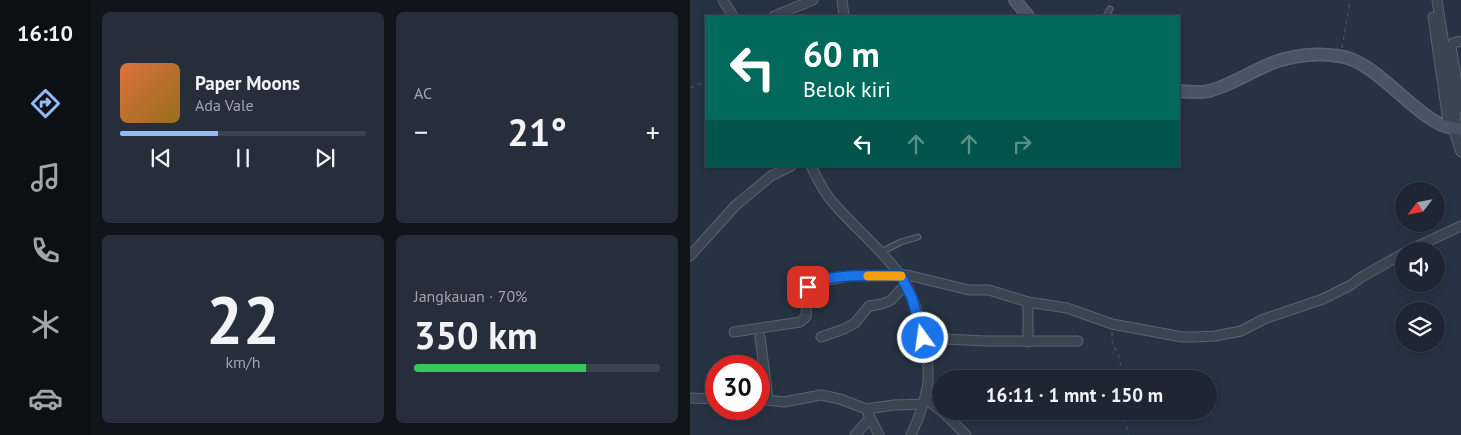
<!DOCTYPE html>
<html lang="id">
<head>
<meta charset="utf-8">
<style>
	body { margin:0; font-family:"PT Sans",sans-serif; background:#252e3a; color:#f1f3f6; height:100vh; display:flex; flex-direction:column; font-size:19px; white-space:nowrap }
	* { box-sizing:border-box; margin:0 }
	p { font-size:16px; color:#a0a5ac }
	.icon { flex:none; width:28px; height:28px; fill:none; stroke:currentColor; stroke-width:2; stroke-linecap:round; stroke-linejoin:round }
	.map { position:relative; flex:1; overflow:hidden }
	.panel { display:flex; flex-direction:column; gap:12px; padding:12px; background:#10151c; width:600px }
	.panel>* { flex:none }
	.banner { position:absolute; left:15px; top:15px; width:475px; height:152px; border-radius:0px; box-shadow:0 2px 8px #0003,0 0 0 1px #3b434d; background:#00695c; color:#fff; overflow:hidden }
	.needle { width:32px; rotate:238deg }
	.fabs { position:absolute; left:705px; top:182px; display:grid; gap:10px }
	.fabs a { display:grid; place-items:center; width:50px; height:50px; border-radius:50%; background:#1d2632; box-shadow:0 2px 8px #0003,0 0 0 1px #3b434d; font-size:25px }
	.speed { position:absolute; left:15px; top:355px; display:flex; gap:10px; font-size:25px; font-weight:700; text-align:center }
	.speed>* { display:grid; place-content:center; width:65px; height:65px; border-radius:50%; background:#1d2632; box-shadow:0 2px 8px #0003,0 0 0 1px #3b434d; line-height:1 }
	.speed .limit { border:8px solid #d22; background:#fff; color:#111 }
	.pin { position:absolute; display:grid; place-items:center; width:42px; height:42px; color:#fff; margin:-21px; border-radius:10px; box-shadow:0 2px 8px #0006 }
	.me { position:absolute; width:55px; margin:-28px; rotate:346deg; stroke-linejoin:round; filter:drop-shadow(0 0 4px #0008) }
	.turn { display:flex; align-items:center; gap:18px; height:105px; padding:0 15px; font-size:22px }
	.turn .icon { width:65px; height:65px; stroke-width:2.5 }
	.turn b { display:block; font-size:35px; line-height:42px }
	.lanes { display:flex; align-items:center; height:48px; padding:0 15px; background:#0003; justify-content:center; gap:25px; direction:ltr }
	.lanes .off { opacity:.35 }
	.big { font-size:38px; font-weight:700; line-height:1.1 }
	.panel .card { flex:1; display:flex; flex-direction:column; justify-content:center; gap:8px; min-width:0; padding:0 18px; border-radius:8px; background:#252e3a }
	.panel .dial { align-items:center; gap:0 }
	.dial b { font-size:65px; line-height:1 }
	.song { display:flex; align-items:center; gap:15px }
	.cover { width:60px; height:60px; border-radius:8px; background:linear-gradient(135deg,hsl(20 70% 55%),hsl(40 70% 35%)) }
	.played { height:5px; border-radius:2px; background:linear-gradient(90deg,#93b9f6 40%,#3b434d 40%) }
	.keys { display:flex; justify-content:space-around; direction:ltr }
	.heat { display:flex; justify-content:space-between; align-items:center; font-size:28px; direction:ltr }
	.charge { height:8px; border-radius:4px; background:linear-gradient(90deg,#34c759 70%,#3b434d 0) }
	.panel .tiles { flex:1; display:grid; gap:12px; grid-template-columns:repeat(2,1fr) }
	.trip { position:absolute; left:242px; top:370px; width:285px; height:50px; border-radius:25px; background:#1d2632; box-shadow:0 2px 8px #0003,0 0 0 1px #3b434d; font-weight:700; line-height:50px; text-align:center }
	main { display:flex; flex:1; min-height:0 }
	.menu { display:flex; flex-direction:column; width:90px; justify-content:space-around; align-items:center; background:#0c0f14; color:#a0a5ac }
	.menu .icon { width:35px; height:35px }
	.menu .selected { color:#93b9f6 }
	.menu b { font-size:22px; color:#f1f3f6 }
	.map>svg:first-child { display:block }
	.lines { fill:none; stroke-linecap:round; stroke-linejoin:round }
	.lane-casing { stroke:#5a626f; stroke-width:7 }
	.street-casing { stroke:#5a626f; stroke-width:11 }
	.secondary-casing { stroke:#5a626f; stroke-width:14 }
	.path { stroke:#485c5f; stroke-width:1; stroke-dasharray:4 4; stroke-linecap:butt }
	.lane { stroke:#3b4551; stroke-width:4.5 }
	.street { stroke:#3b4551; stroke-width:9 }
	.secondary { stroke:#4a5464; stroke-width:11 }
	.route-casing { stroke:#114b97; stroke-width:12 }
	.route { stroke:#1a73e8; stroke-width:9 }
	.slow { stroke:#f59e0b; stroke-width:9 }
</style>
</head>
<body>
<main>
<nav class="menu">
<b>16:10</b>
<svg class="icon selected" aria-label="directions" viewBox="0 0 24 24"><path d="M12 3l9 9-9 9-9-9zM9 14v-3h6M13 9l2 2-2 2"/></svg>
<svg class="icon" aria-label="music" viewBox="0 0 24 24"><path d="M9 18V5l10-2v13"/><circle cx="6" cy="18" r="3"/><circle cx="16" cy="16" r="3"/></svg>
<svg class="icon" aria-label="phone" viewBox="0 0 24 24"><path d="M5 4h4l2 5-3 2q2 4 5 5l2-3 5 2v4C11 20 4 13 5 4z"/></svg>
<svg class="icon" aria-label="climate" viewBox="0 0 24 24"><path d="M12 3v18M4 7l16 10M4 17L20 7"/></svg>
<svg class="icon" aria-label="car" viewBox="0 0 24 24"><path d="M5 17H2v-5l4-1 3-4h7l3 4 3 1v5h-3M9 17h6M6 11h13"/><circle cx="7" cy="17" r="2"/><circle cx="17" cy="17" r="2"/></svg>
</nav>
<section class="panel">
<div class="tiles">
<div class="card">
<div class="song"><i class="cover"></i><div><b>Paper Moons</b><p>Ada Vale</p></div></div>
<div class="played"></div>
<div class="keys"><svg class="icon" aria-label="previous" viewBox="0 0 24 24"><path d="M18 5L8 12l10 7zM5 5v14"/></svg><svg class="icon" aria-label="pause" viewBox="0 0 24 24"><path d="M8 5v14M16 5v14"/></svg><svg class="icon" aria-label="next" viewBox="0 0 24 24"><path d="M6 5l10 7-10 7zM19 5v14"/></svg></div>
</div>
<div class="card"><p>AC</p>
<div class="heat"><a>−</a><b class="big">21°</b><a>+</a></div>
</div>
<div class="card dial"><b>22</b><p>km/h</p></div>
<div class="card"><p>Jangkauan · 70%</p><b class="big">350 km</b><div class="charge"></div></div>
</div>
</section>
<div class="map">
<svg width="771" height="435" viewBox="0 0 771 435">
	<rect width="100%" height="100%" fill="#273342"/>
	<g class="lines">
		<!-- lane casing -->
		<g class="lane-casing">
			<g id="lane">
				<polyline points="416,16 420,9"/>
				<polyline points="191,252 211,242 228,237"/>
			</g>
		</g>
		<!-- street casing -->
		<g class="street-casing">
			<g id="street">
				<polyline points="33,0 43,16"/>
				<polyline points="152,0 154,16"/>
				<polyline points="747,0 767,128"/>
				<polyline points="84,16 123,0"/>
				<polyline points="743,17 759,128"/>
				<polyline points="771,41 763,43 761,46 771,108"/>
				<polyline points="763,128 771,152"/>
				<path d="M121 166C127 178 132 189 140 199 162 226 190 247 210 275 227 297 240 353 238 381 236 400 229 418 221 435"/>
				<polyline points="717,251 771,226"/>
				<polyline points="0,256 45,206 81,176 101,166"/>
				<polyline points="338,302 338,342"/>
				<path d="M44 332 110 322 116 317C118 304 111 288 126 282L160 276 217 275 279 290H299L338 302 377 308 422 324 492 337H504L525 336 551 331 574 319 633 299 661 285 670 278 714 253"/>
				<polyline points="70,337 78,399"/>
				<polyline points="131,337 154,329 165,323 179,306 192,304 201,300 216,284"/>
				<polyline points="233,338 296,341 388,341"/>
				<polyline points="0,398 26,399"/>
				<polyline points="235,398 251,411"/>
				<polyline points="69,399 94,402 131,395 150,399 176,409 189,435"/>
				<polyline points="176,409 204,405 233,404"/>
				<polyline points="252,411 276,435"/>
				<polyline points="165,435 180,418"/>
			</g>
		</g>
		<!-- secondary casing -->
		<g class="secondary-casing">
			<g id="secondary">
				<polyline points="325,0 338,16"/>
				<path d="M489 91C498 92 510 93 519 91 542 85 563 70 585 62 605 55 628 53 649 56 684 60 720 111 752 125 758 128 765 128 771 129"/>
			</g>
		</g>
		<!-- path -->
		<g class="path">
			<polyline points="652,48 659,7 659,0"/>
			<polyline points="0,88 16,81"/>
			<polyline points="422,332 422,341 431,362 427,379"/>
			<polyline points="431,411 439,435"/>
		</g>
		<!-- lane -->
		<use href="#lane" class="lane"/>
		<!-- street -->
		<use href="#street" class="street"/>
		<!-- secondary -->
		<use href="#secondary" class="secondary"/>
	</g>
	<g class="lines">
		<!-- route casing -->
		<g class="route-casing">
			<path id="route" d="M118 287C132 272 191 276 211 276L222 298 233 338"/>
		</g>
		<!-- route -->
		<use href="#route" class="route"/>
		<!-- slow -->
		<polyline class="slow" points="178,276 211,276"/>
	</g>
</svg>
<div class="fabs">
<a><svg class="needle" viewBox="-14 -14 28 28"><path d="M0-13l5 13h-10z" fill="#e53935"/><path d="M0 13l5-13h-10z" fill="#a0a5ac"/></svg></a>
<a><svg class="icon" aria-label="sound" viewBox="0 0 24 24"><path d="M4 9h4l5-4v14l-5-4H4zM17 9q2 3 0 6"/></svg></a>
<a><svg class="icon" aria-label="layers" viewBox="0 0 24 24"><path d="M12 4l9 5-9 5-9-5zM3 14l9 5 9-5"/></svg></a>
</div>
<div class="speed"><div class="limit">30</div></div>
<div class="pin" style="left:118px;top:287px;background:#d93025"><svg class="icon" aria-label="arrive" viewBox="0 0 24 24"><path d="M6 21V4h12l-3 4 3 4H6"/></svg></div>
<svg class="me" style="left:233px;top:338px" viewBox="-20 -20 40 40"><circle r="17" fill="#1a73e8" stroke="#fff" stroke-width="3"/><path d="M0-11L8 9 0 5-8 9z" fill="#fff"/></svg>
<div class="trip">16:11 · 1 mnt · 150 m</div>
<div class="banner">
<div class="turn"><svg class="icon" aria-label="left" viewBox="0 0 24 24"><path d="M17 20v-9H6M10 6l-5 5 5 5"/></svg><div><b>60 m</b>Belok kiri</div></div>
<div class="lanes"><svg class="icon" aria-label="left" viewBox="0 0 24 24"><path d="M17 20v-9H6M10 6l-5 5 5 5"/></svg><svg class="icon off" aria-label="ahead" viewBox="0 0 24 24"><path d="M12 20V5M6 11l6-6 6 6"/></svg><svg class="icon off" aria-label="ahead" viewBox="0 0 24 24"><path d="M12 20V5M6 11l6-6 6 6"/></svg><svg class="icon off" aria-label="right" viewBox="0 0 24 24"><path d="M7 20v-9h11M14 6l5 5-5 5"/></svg></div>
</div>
</div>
</main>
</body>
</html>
